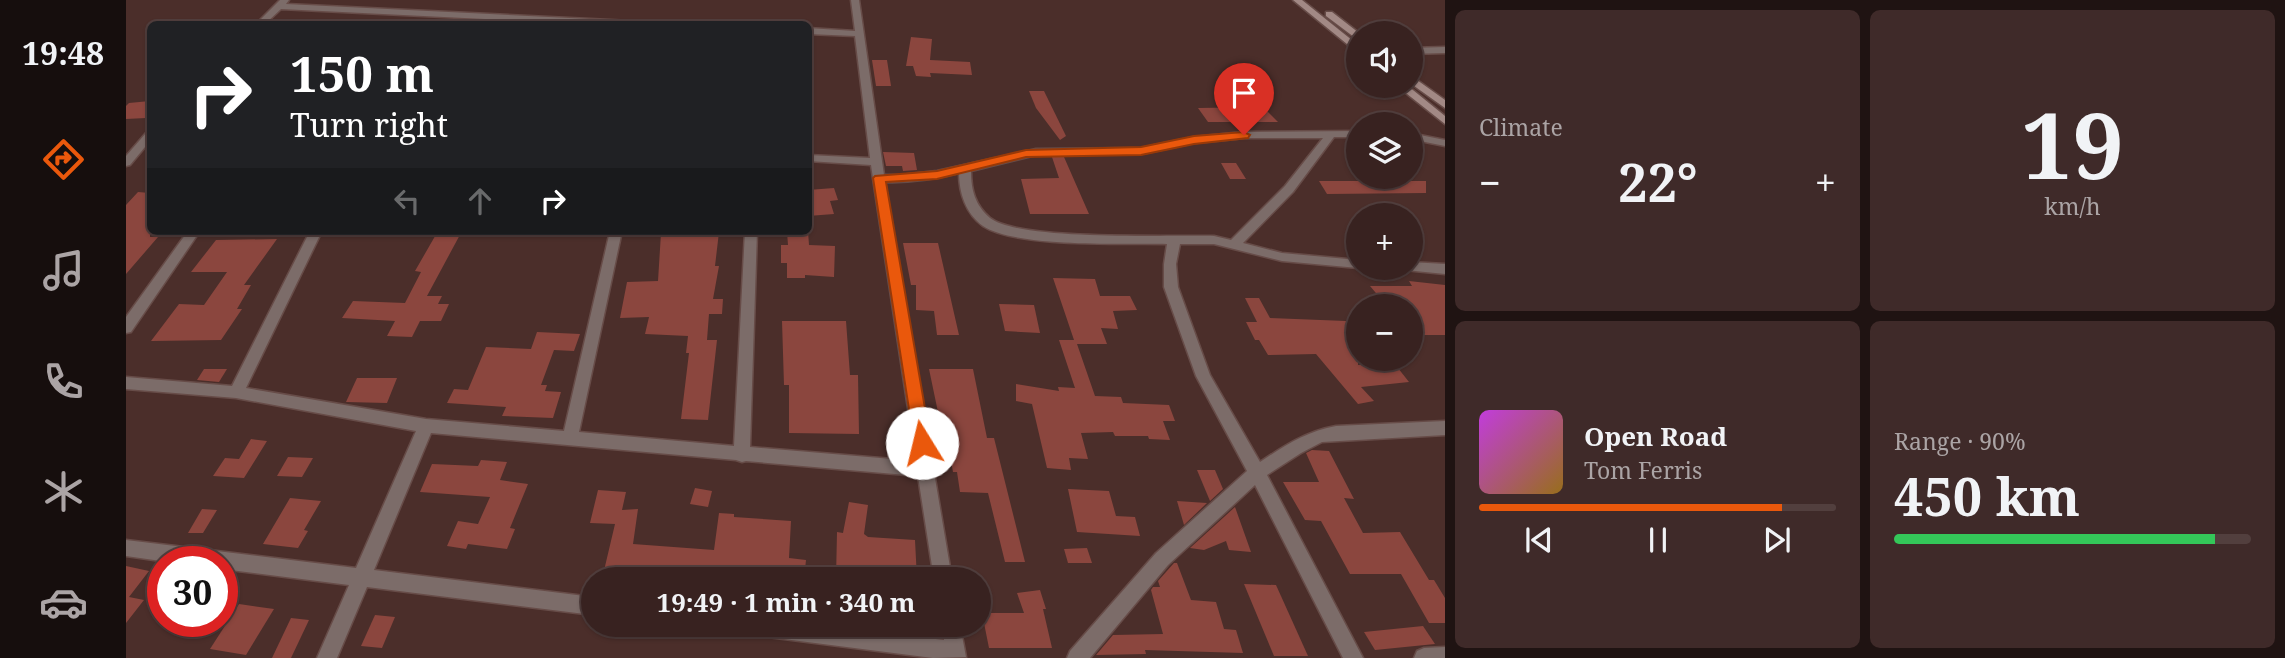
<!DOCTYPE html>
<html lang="en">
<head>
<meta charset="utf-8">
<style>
	body { margin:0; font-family:"Noto Serif",serif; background:#3f2a29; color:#f1f3f6; height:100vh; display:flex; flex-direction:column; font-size:26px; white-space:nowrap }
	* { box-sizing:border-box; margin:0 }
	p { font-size:23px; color:#aba4a5 }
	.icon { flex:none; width:38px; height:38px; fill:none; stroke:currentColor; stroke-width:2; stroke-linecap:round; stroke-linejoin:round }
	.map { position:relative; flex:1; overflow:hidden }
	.panel { display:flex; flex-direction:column; gap:10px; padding:10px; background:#1f1312; width:840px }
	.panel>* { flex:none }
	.banner { position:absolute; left:21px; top:21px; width:665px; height:214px; border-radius:10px; box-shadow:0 2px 5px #0004,0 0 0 2px #523f3e; background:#202124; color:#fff; overflow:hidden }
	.buttons { position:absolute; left:1220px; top:21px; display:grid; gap:14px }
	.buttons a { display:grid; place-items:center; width:77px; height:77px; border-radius:50%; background:#382220; box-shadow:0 2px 5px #0004,0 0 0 2px #523f3e; font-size:35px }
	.speed { position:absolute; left:21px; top:546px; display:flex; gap:14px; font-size:35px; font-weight:700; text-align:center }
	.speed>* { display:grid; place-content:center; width:91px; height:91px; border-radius:50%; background:#382220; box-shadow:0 2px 5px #0004,0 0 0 2px #523f3e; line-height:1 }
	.speed .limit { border:10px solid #d22; background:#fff; color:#111 }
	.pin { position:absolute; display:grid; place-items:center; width:60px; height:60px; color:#fff; margin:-72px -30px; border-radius:50% 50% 50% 0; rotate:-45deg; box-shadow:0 0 7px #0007 }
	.pin .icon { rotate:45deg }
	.me { position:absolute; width:77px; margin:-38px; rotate:351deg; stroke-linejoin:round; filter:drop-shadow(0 0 5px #0008) }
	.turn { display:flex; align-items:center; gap:24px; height:147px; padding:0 28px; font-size:32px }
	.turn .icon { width:91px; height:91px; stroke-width:2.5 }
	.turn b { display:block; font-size:49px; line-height:60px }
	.lanes { display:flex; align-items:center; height:66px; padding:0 28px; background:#0003; justify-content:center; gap:35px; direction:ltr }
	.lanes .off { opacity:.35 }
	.big { font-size:52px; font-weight:700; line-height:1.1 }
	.panel .widget { flex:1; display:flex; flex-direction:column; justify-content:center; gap:10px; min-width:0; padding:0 24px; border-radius:10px; background:#3f2a29 }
	.panel .dial { align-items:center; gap:0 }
	.dial b { font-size:91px; line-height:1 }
	.song { display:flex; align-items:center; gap:21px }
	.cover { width:84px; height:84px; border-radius:10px; background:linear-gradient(135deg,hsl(290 70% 55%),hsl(40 70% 35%)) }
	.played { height:7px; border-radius:4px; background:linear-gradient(90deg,#ea580c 85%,#523f3e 85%) }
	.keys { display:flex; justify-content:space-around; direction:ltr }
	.heat { display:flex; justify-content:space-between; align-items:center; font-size:38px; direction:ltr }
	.charge { height:10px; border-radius:5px; background:linear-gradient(90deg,#34c759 90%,#523f3e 0) }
	.panel .tiles { flex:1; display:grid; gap:10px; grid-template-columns:repeat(2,1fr) }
	.trip { position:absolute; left:455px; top:567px; width:410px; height:70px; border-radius:35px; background:#382220; box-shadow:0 2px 5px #0004,0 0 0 2px #523f3e; font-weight:700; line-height:70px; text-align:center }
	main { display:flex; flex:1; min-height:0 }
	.tab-bar { display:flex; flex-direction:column; width:126px; justify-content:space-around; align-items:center; background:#160e0d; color:#aba4a5 }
	.tab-bar .icon { width:49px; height:49px }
	.tab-bar .selected { color:#ea580c }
	.tab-bar b { font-size:32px; color:#f1f3f6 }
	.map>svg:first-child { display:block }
	.building { fill:#8b463e }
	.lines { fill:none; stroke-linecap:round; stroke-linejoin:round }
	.minor-casing { stroke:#674c48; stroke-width:3 }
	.secondary-casing { stroke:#674c48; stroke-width:3 }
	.minor { fill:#7c6c69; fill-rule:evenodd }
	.secondary { fill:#a28985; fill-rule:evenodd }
	.route { fill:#ea580c; stroke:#983908; stroke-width:2 }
</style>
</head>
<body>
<main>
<nav class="tab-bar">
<b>19:48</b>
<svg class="icon selected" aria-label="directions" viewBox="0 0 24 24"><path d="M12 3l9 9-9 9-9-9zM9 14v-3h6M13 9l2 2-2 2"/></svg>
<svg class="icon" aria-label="music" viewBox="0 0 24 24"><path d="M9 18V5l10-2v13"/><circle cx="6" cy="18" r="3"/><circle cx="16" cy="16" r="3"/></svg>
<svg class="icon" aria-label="phone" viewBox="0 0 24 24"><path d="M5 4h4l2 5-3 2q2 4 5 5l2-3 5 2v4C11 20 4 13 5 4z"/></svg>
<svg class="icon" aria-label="climate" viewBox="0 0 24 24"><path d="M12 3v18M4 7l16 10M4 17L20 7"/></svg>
<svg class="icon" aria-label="car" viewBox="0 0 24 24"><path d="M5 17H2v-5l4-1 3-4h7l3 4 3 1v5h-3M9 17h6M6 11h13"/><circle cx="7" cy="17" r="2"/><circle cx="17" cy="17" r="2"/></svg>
</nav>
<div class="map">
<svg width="1319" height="658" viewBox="0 0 1319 658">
	<rect width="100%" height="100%" fill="#4b2e2a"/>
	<!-- building -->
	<g class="building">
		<polygon points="785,37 806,39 804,60 844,62 846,75 804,73 805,77 790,76 787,66 780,66"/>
		<polygon points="746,60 761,60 765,86 750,86"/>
		<polygon points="903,91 918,91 940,136 934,140 910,108"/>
		<polygon points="24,101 24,111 20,118 0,119 0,106 3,103"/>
		<polygon points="1137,107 1152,122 1082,122 1072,108"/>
		<polygon points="757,152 788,153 791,170 777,171 776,166 760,166"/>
		<polygon points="926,157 938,157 963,214 904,214 895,179 933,178"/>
		<polygon points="1095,163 1110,163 1120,179 1104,179"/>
		<polygon points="1193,181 1300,181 1300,193 1201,194"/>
		<polygon points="708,188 712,200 704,201 708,214 682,216 682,190"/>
		<polygon points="12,192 24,193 24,237 32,237 0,274 0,205"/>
		<polygon points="312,231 336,231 301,296 316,296 312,304 323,304 315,321 294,321 286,337 261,336 269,321 216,318 227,301 279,303 295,272 289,271"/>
		<polygon points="682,231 683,245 709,246 708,277 679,275 679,278 661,278 661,263 655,263 655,245 662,245 661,232"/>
		<polygon points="593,232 589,266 593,266 587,299 597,299 596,314 583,314 581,340 591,340 582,420 555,419 563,353 560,353 562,336 519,334 523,317 494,318 501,282 532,281 535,233"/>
		<polygon points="151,239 118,285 125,285 111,309 116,309 95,340 25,341 53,304 78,305 101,272 65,272 90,240"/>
		<polygon points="777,243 812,243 833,335 811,335 808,311 790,310 790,285 785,285"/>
		<polygon points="927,278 969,279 974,296 1004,296 1011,310 987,311 992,329 975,328 981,344 951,344 969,396 995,397 997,403 1043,405 1049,421 1037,421 1044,440 1023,439 1022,436 989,436 987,432 955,433 962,459 943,458 945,470 921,468 906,404 890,401 890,384 933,391 932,387 949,388 933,340 948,340"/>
		<polygon points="1283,281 1319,285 1319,335 1284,335 1284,306 1261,306 1244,286 1286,286"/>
		<polygon points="1119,298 1133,298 1144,318 1220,321 1232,337 1232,365 1268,363 1283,382 1235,387 1248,401 1232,404 1190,354 1142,355 1133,340 1129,340 1120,322 1131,322"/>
		<polygon points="873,304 908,305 914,333 879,331"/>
		<polygon points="656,321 720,321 724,375 732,375 733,434 663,433 663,385 658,385"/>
		<polygon points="411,332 454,334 448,351 428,350 415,385 421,385 419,391 435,392 427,418 376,416 380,407 321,403 328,389 342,390 360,347 405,349"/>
		<polygon points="78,369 101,369 93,382 71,380"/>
		<polygon points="803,369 847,369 861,438 868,438 899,562 879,562 862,493 834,492 831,472 827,472 817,417 813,417"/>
		<polygon points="231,378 271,378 261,403 220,402"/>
		<polygon points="125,439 141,441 118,478 87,476 99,458 113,459"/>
		<polygon points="1186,450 1203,451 1228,499 1218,498 1237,533 1274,532 1303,580 1308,580 1319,598 1319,623 1303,623 1275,574 1224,574 1195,521 1179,520 1157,482 1193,482 1180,453"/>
		<polygon points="162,457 187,458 176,477 151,476"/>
		<polygon points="355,460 381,462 374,480 402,484 384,528 389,529 381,549 342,544 340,549 321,546 332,521 352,524 364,497 294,492 306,464 352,466"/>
		<polygon points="1071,470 1089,470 1097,489 1084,501"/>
		<polygon points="569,488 586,491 582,507 564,504"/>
		<polygon points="942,489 983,491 990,516 1009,517 1014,536 951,532"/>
		<polygon points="472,490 500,492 496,510 512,509 507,544 588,550 593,513 608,514 608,517 665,521 663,558 680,560 678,579 644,576 644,579 476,579 489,524 464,523"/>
		<polygon points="164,498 195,501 178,530 182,531 172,548 137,544"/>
		<polygon points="1051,501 1081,503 1058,525"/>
		<polygon points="723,502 742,505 738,534 742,537 789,540 791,579 710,579 711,532 717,533"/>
		<polygon points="1109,507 1125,552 1103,550 1100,541 1078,550 1064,548"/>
		<polygon points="76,509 91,510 77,533 62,533"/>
		<polygon points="961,548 966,563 942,563 938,549"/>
		<polygon points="1048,563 1051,563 1065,600 1090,602 1098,629 1110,630 1117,653 1019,650 1020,654 970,655 987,635 1037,634 1025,590 1027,587 1034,587 1032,581"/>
		<polygon points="0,566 23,571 3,597 18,600 0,623"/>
		<polygon points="1118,584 1150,585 1182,656 1148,656"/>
		<polygon points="914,590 920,609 917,609 926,648 863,648 856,613 898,613 891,593"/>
		<polygon points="113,604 148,609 120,655 84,649"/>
		<polygon points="249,615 269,617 256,648 235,646"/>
		<polygon points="165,618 183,620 165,658 146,658"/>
		<polygon points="1297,626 1309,644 1249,650 1238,632"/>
	</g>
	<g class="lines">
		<!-- minor casing -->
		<g class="minor-casing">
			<g id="minor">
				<polygon points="154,0 163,0 160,4 505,21 509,24 463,24 155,9 139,24 130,24"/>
				<path d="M725 0H733L758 175H775L811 171 910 149 1015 148 1068 137 1118 132 1232 131V137H1208L1167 192 1117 243 1156 253 1232 260V268H1235H1232L1156 261 1088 244H1054L1050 264 1052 287 1084 375 1134 462C1158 446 1181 431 1210 426L1319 421V435L1196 442 1175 453 1141 475 1237 658H1217L1129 485 1042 565 964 658H941L944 651 1030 553 1121 471 1070 376 1038 287V264L1041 244C998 243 891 248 857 226 840 214 833 193 833 173 809 179 784 183 759 182L826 579H808L792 476 620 461 616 462 610 460 305 433 248 570 467 597V615L241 587 211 658H191L223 585 96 569V562H42L0 556V540L230 568 290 431 110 398 0 389V377L106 386 184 231H196L120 388 300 419 438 431 484 231H496L453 432 608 446 619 231H631L624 447 790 461 745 165 682 161V155L744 158 729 36 682 34V28L729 31ZM1118 138H1197L1159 186 1105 240 1088 236C1045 235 893 241 864 218 849 205 845 190 845 171L910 155 1015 154 1068 143Z"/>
				<polygon points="1319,47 1319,53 1284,54 1284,48"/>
				<polygon points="24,132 24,141 4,165 0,166 0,156 20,133"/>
				<polygon points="1284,133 1319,140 1319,146 1284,139"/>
				<polygon points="62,231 74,231 5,332 0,333 0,317"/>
				<polygon points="1284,262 1319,264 1319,274 1279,270 1278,268 1284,268"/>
				<polygon points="610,625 694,625 818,640 816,625 834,625 840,657 807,658 619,634 612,632"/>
				<polygon points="1319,647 1319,658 1288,658 1291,651 1298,648"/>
			</g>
		</g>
		<!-- secondary casing -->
		<g class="secondary-casing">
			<g id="secondary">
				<polygon points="1167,0 1176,0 1232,45 1232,53"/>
				<polygon points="1200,12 1206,12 1233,33 1232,40 1200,16"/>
				<polygon points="1284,75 1319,100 1319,108 1284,83"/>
				<polygon points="1271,86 1282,86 1319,116 1319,124"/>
			</g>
		</g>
		<!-- minor -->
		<use href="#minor" class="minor"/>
		<!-- secondary -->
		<use href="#secondary" class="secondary"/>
	</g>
	<!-- route -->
	<polygon class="route" points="1118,132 1124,135 1122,138 1068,144 1015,155 900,157 811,179 760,182 805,443 802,448 796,451 789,448 747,178 749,176 811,171 900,150 1015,147 1068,136"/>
</svg>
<div class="buttons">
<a><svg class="icon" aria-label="sound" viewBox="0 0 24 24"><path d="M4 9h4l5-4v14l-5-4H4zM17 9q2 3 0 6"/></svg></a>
<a><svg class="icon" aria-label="layers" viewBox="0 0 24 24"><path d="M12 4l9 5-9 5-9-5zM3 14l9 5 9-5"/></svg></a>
<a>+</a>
<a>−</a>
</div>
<div class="speed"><div class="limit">30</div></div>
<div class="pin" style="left:1118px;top:135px;background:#d93025"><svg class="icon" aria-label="arrive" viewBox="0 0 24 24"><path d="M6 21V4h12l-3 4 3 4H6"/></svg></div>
<svg class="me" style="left:796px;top:443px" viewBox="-20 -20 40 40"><circle r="19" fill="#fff"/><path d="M0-13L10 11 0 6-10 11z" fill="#ea580c"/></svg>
<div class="trip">19:49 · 1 min · 340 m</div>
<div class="banner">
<div class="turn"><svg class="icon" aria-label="right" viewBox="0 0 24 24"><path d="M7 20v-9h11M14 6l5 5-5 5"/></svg><div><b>150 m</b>Turn right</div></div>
<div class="lanes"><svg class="icon off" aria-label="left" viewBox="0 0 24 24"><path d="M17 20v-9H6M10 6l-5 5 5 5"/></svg><svg class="icon off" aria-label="ahead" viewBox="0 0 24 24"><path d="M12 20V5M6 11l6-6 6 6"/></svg><svg class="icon" aria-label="right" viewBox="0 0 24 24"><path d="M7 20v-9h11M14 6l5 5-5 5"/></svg></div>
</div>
</div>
<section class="panel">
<div class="tiles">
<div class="widget"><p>Climate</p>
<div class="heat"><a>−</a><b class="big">22°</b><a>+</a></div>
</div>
<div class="widget dial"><b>19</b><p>km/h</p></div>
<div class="widget">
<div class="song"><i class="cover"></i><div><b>Open Road</b><p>Tom Ferris</p></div></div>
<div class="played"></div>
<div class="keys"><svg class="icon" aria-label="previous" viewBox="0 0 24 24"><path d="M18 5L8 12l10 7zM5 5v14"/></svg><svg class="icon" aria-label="pause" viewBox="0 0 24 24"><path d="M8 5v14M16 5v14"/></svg><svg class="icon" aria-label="next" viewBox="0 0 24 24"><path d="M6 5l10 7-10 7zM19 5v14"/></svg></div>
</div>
<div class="widget"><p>Range · 90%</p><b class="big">450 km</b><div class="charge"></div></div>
</div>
</section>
</main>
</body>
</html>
